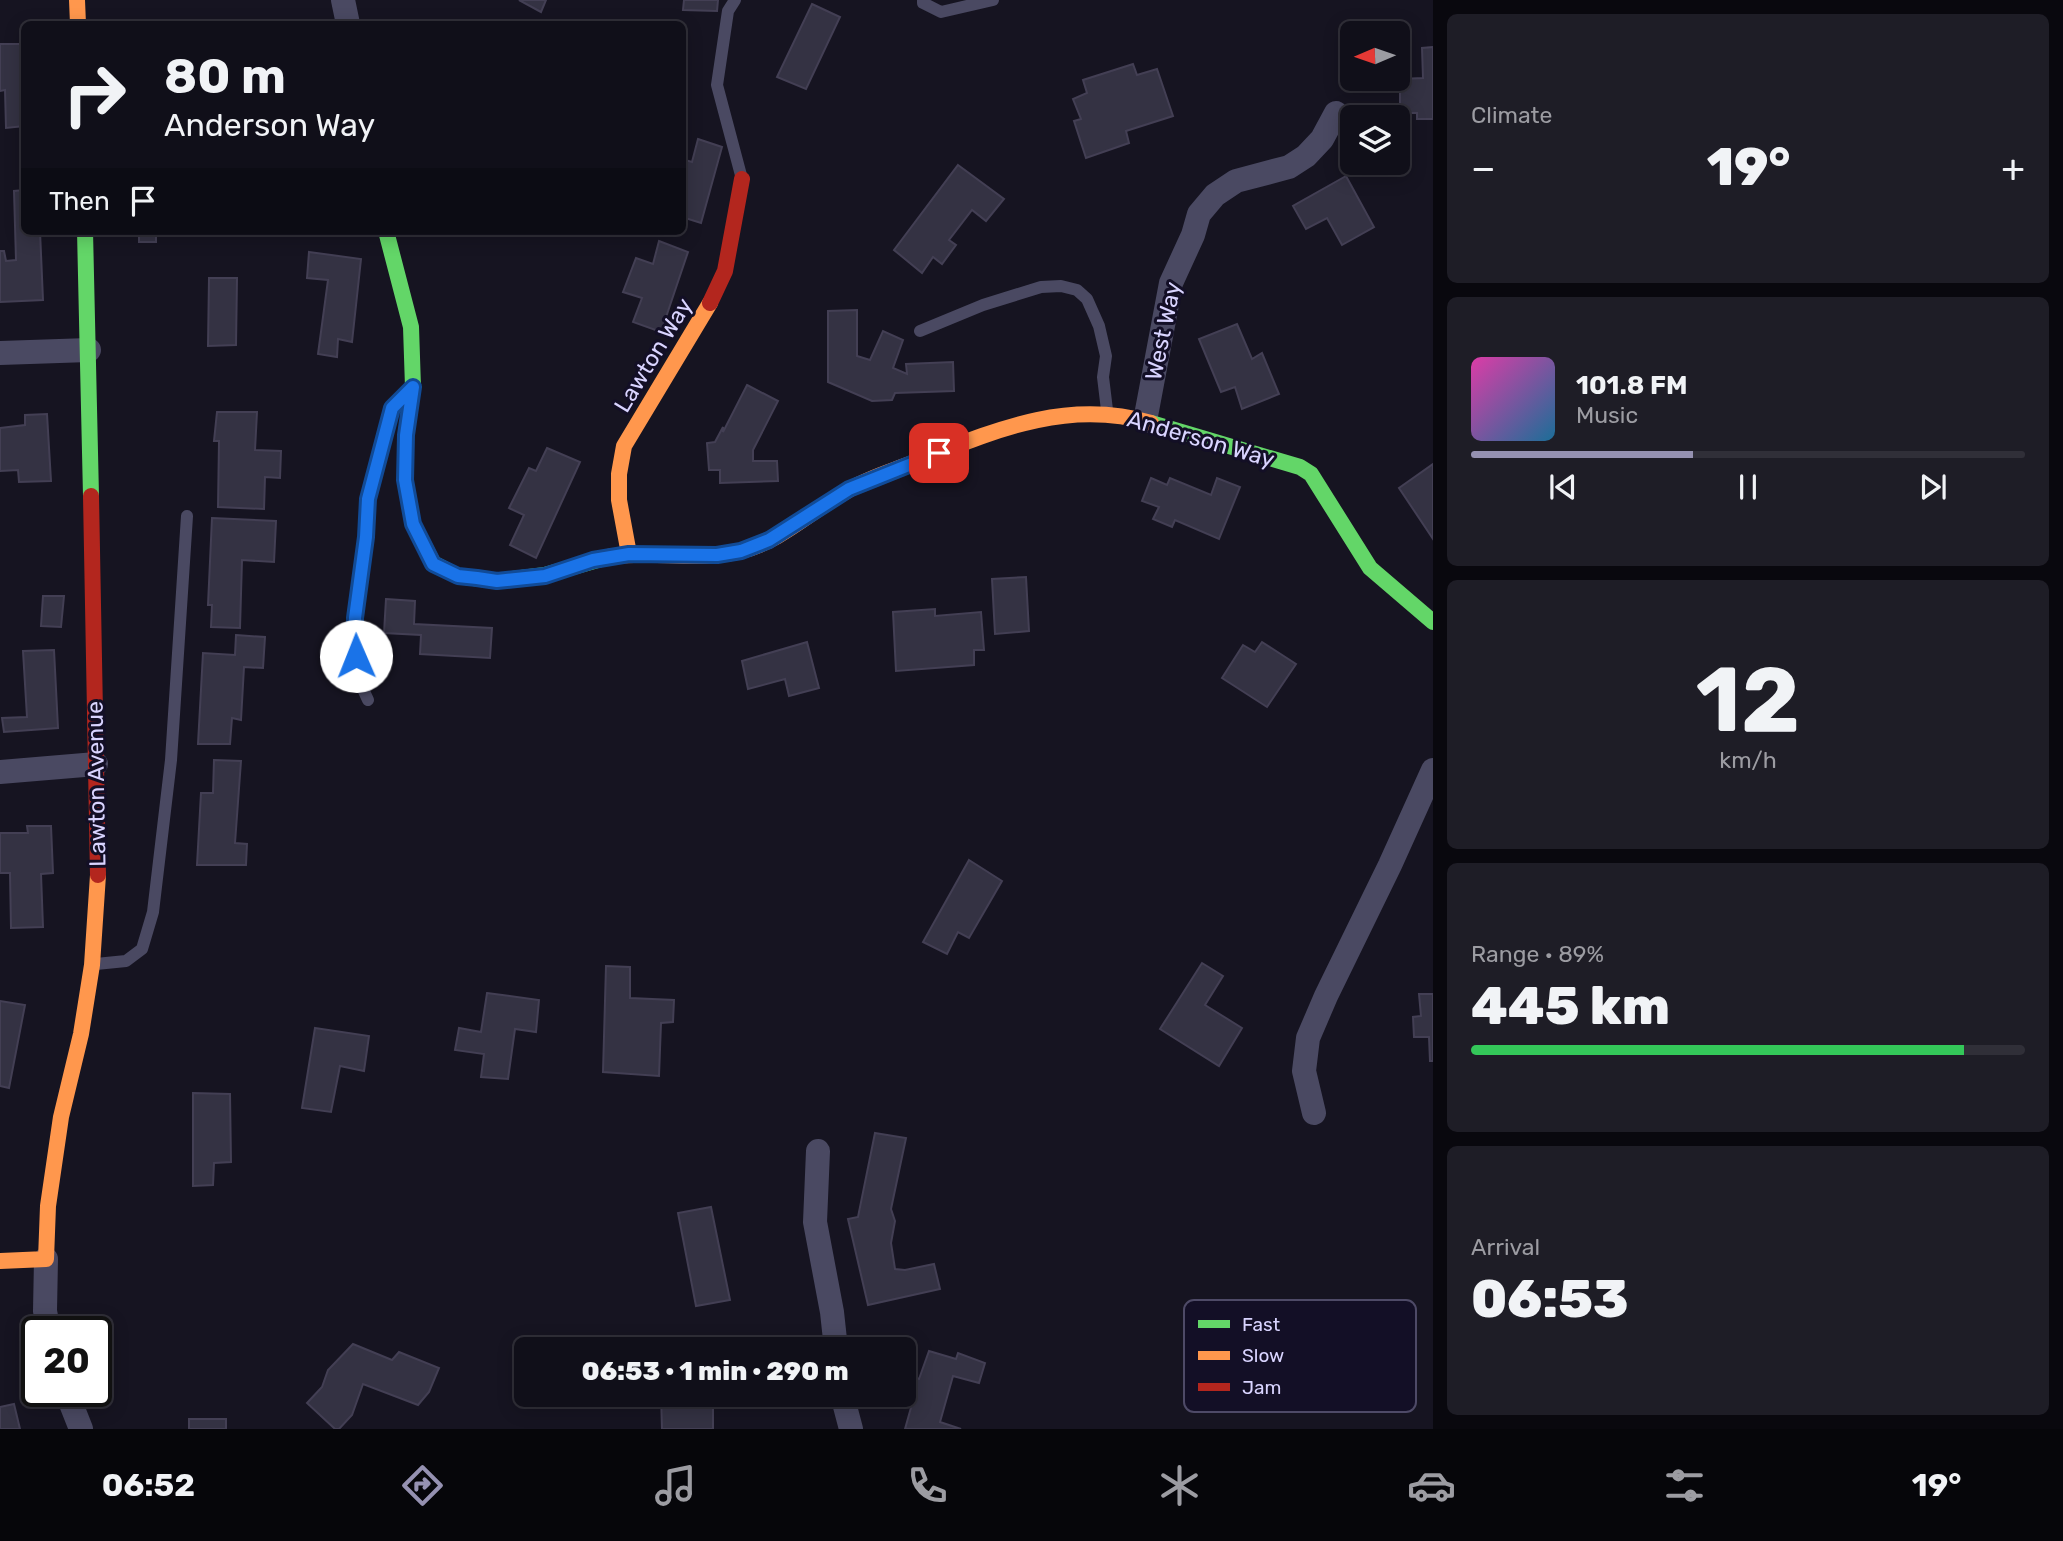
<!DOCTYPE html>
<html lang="en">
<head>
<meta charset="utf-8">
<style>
	body { margin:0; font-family:Rubik,sans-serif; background:#1e1d26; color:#f1f3f6; height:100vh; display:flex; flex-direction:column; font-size:26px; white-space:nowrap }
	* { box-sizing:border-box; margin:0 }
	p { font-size:23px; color:#9c9ca2 }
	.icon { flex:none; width:38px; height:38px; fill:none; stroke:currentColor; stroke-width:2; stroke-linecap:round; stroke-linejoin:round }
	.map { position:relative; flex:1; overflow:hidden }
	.details { display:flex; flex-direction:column; gap:14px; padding:14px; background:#09080e; width:630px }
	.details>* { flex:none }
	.top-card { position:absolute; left:21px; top:21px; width:665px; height:214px; border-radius:10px; box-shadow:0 4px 18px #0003,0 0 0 2px #302f38; background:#100f19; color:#f1f3f6; overflow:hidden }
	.needle { width:46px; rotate:268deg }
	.fabs { position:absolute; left:1340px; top:21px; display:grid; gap:14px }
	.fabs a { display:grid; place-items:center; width:70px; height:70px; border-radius:10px; background:#100f19; box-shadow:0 4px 18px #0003,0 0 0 2px #302f38; font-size:35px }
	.speed { position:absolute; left:21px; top:1316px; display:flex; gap:14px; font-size:35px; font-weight:700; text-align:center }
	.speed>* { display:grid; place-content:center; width:91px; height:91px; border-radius:50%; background:#100f19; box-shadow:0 4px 18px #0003,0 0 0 2px #302f38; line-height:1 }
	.speed .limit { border:4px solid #111; border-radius:10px; background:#fff; color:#111 }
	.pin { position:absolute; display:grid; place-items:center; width:60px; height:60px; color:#fff; margin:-30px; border-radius:14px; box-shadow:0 4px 10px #0006 }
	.me { position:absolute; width:77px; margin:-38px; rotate:359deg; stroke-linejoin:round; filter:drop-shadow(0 0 5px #0008) }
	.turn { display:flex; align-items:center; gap:24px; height:147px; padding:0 28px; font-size:32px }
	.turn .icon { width:91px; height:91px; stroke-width:2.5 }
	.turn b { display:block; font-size:49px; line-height:60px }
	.then { display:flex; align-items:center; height:66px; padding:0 28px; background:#0003; gap:14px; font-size:26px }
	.big { font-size:52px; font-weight:800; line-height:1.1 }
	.details .tile { flex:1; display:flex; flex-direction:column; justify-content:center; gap:10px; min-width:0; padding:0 24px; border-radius:10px; background:#1e1d26 }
	.details .dial { align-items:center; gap:0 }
	.dial b { font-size:91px; line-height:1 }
	.song { display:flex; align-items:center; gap:21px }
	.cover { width:84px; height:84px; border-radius:10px; background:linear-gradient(135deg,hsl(320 70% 55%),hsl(200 70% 35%)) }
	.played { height:7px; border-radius:4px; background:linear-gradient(90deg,#9591b1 40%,#302f38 40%) }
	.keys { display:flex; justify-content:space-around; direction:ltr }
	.heat { display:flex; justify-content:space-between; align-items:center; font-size:38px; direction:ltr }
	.charge { height:10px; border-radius:5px; background:linear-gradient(90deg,#34c759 89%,#302f38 0) }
	.trip { position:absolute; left:514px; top:1337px; width:402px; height:70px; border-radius:10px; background:#100f19; box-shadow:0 4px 18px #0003,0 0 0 2px #302f38; font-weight:800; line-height:70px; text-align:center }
	.tab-bar { display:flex; height:112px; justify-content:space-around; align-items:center; background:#06060a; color:#9c9ca2 }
	.tab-bar .icon { width:49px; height:49px }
	.tab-bar .selected { color:#9591b1 }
	.tab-bar b { font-size:32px; color:#f1f3f6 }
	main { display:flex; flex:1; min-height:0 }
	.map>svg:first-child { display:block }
	.building { fill:#343243; stroke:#433f54; stroke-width:2 }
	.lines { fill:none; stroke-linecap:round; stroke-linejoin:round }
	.lane { stroke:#4a4962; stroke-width:12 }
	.street { stroke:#4a4962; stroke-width:24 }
	.fast { stroke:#63d668; stroke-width:16 }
	.slow { stroke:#ff974d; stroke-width:16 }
	.jam { stroke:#b3261e; stroke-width:16 }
	.route-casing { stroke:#114b97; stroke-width:18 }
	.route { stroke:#1a73e8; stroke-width:12 }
	.labels { text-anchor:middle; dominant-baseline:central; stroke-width:6; stroke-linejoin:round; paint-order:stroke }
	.street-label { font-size:23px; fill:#d9d4ff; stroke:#130f26 }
	.key { fill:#130f26; stroke:#4e4a67; stroke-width:2 }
	.key-label { font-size:19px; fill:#d9d4ff }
</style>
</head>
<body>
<main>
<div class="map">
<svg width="1433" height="1429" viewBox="0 0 1433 1429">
	<rect width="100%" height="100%" fill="#161421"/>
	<!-- building -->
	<g class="building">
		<polygon points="519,0 546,0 541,12"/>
		<polygon points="684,0 718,0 717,11 683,10"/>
		<polygon points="812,4 840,17 806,89 777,77"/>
		<polygon points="0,44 24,44 24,126 6,128 5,90 0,91"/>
		<polygon points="1433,47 1433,119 1417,119 1417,113 1400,113 1400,79 1423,78 1422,48"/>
		<polygon points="1133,64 1137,75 1157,69 1173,116 1126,131 1129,143 1086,158 1074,121 1081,119 1073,99 1087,93 1083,80"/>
		<polygon points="698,139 722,147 701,223 682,217 682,159 692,162"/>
		<polygon points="958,165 1004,199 986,221 972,210 949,240 956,245 942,264 933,257 922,273 894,250"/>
		<polygon points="1346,176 1374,227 1342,245 1327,218 1306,229 1293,206"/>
		<polygon points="24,190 24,231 40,231 43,300 0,302 0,251 4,251 6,261 16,260 14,191"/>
		<rect x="139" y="231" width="17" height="11"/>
		<polygon points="659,241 688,252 661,332 633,322 642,298 623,292 636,258 653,264"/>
		<polygon points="309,252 361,259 352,342 338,339 337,357 318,354 328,280 307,278"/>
		<polygon points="209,278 237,278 236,345 208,346"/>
		<polygon points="857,310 857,356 870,360 883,331 903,340 893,368 907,374 906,364 953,362 954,391 895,393 892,400 872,401 828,382 828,311"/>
		<polygon points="1237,324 1252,359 1262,353 1279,394 1242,409 1235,387 1221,392 1199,339"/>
		<polygon points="747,385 778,401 753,450 753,461 777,461 778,481 720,483 720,470 709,470 707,443 715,442 723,427 723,432"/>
		<polygon points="217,412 257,412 255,450 281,451 280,478 265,477 264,509 218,507 219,441 214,441"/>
		<polygon points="47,414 51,481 19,482 18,470 0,471 0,428 25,425 25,415"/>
		<polygon points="547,448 580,462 536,558 510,545 524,515 509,508 529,468 536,471"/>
		<polygon points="1433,464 1433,539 1399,488"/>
		<polygon points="1151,478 1167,485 1170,478 1211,495 1217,478 1240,487 1219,539 1175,520 1172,527 1153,519 1159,507 1142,501"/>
		<polygon points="212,518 276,521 274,562 242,560 240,628 211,627 212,605 208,605"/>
		<polygon points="1026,577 1029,631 995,634 992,579"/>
		<polygon points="43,596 64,596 61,627 41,626"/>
		<polygon points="386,599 415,601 414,624 492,628 490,658 420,654 421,635 384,633"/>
		<polygon points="935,609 935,616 981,612 984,650 974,650 974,665 896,671 893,612"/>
		<polygon points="236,635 265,637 263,668 244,667 241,720 232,718 230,744 198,744 203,653 235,655"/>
		<polygon points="807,642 819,688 789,696 785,679 748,689 742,661"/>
		<polygon points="1262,642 1296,664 1267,707 1222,678 1243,645 1255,652"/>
		<polygon points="54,650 58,728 4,732 2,718 27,717 23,651"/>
		<polygon points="214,760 241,761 235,843 247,844 246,865 197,865 201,793 213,793"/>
		<polygon points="27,826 51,826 53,873 41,874 43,927 11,928 10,873 0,873 0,833 28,833"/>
		<polygon points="969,860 1002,881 969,938 958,932 947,954 923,942"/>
		<polygon points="1202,963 1223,976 1205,1005 1242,1028 1219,1066 1160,1029"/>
		<polygon points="606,966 630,967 630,998 674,1000 673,1022 661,1023 659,1076 603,1072"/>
		<polygon points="487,993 539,1000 536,1032 515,1029 508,1079 481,1077 484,1054 455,1050 459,1028 481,1032"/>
		<polygon points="1419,994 1433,994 1433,1061 1430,1061 1429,1037 1414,1037 1413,1017 1421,1016"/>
		<polygon points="0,1001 25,1005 9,1088 0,1086"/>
		<polygon points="315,1028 369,1036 364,1071 340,1066 331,1112 302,1108"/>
		<polygon points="193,1093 230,1094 231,1162 214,1163 213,1185 193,1186"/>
		<polygon points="875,1133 906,1138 891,1209 895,1221 891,1243 895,1269 905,1270 934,1264 940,1289 868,1305 848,1219 858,1217"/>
		<polygon points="711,1207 730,1300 696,1306 678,1213"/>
		<polygon points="353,1344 392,1360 399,1352 439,1368 429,1392 418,1405 363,1384 352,1415 339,1429 335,1429 307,1403 322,1387 328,1370"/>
		<polygon points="929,1351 956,1359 958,1353 985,1363 979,1383 953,1376 940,1422 961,1429 905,1429 912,1404 896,1400 898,1395 905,1395 906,1374 919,1379"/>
		<polygon points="661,1395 726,1395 726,1397 713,1396 713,1429 662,1429"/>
		<polygon points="14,1404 20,1429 0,1429 0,1407"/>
		<rect x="189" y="1419" width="37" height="10"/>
	</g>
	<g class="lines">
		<!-- lane -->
		<g class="lane">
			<polyline points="735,0 728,11 717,85 742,179"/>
			<polyline points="923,0 923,3 941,12 993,0"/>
			<polyline points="920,331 983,305 1041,287 1061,286 1077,290 1087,299 1099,326 1106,356 1103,377 1107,410"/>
			<polyline points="368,700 356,674 355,618 366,537 368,499 392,408 402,397"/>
			<polyline points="96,964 126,961 142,949 153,912 171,760 187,516"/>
		</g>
		<!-- street -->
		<g class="street">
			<polyline points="343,0 348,24"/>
			<polyline points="0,353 89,350"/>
			<polyline points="1145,421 1171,283 1193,235 1199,214 1215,195 1236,181 1289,167 1306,156 1322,139 1336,113"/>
			<polyline points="0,772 96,764"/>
			<polyline points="1314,1113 1304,1071 1308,1038 1326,996 1390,865 1433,770"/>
			<polyline points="818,1151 815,1222 832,1312 836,1349"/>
			<polyline points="46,1259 45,1311 49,1332"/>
			<polyline points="66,1391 81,1429"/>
			<polyline points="842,1395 851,1429"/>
		</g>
		<!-- fast -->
		<g class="fast">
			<polyline points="85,231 91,496"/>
			<polyline points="386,231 411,327 413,387 406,435 405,480 413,524 433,563 458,576 497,581 545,575 608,557"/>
			<polyline points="1151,423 1300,467 1311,474 1370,568 1433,622"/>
		</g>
		<!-- slow -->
		<g class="slow">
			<polyline points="77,0 78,24"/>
			<polyline points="629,554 619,500 619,474 624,446 710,303"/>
			<path d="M608 557C652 550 698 562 741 551 780 542 812 510 847 491 867 478 893 471 915 462 993 431 1067 398 1151 423"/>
			<polyline points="0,1261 46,1259 48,1206 61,1117 81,1034 92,965 98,875"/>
		</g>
		<!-- jam -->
		<g class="jam">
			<polyline points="710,303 725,271 742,179"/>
			<polyline points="91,496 98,875"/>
		</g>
	</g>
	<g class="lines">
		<!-- route casing -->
		<g class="route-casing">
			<polyline id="route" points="356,656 355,618 366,537 368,499 392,408 413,387 406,435 405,480 413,524 433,564 458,576 477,578 497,581 545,576 593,560 629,554 717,555 741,551 769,540 849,489 939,453"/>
		</g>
		<!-- route -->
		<use href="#route" class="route"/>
	</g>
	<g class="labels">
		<!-- street labels -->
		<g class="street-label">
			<text transform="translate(1163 331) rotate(-78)">West Way</text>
			<text transform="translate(653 355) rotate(-59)">Lawton Way</text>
			<text transform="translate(1201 439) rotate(16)">Anderson Way</text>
			<text transform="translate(96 784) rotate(-91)">Lawton Avenue</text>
		</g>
	</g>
	<!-- legend -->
	<rect x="1184" y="1300" width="232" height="112" rx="10" class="key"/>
	<rect x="1198" y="1320" width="32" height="8" fill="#63d668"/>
	<rect x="1198" y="1351" width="32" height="9" fill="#ff974d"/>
	<rect x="1198" y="1383" width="32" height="8" fill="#b3261e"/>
	<g class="key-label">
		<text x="1242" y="1331">Fast</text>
		<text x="1242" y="1362">Slow</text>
		<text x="1242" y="1394">Jam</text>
	</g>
</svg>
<div class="fabs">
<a><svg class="needle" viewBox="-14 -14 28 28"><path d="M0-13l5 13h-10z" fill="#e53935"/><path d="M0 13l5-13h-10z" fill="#9c9ca2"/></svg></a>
<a><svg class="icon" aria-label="layers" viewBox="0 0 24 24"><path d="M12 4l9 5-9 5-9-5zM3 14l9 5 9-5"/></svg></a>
</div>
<div class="speed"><div class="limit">20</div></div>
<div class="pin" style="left:939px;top:453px;background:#d93025"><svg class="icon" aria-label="arrive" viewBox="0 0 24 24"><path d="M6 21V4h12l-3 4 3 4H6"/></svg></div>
<svg class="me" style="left:356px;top:656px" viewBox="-20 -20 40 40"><circle r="19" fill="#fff"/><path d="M0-13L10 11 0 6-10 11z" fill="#1a73e8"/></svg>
<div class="trip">06:53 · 1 min · 290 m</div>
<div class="top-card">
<div class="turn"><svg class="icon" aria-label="right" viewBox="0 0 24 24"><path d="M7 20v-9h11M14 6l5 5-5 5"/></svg><div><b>80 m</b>Anderson Way</div></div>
<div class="then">Then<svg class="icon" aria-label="arrive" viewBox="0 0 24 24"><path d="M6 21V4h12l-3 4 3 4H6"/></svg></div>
</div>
</div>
<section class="details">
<div class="tile"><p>Climate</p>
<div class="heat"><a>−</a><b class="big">19°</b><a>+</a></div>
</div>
<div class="tile">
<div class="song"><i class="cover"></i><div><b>101.8 FM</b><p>Music</p></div></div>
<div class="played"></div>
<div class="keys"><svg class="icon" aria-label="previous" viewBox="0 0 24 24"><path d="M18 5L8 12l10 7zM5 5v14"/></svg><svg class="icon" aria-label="pause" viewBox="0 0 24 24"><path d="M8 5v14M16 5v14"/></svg><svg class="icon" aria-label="next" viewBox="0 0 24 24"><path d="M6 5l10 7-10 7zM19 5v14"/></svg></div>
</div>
<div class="tile dial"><b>12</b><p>km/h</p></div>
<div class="tile"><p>Range · 89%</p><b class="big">445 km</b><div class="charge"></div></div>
<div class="tile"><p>Arrival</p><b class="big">06:53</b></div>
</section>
</main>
<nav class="tab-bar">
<b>06:52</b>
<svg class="icon selected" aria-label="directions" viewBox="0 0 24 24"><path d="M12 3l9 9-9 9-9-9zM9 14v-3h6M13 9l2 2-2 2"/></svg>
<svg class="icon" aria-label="music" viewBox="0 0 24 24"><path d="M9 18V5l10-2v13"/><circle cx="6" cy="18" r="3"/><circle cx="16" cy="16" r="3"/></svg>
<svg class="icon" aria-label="phone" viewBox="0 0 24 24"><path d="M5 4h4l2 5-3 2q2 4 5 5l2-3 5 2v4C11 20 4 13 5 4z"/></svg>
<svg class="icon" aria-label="climate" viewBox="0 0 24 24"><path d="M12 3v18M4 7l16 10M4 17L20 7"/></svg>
<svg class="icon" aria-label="car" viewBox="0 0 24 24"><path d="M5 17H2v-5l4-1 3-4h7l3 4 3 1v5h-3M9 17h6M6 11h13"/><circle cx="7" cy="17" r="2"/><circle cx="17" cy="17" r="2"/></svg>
<svg class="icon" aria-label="filters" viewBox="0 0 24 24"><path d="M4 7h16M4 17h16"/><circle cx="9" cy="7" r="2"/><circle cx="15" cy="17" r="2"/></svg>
<b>19°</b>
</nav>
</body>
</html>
